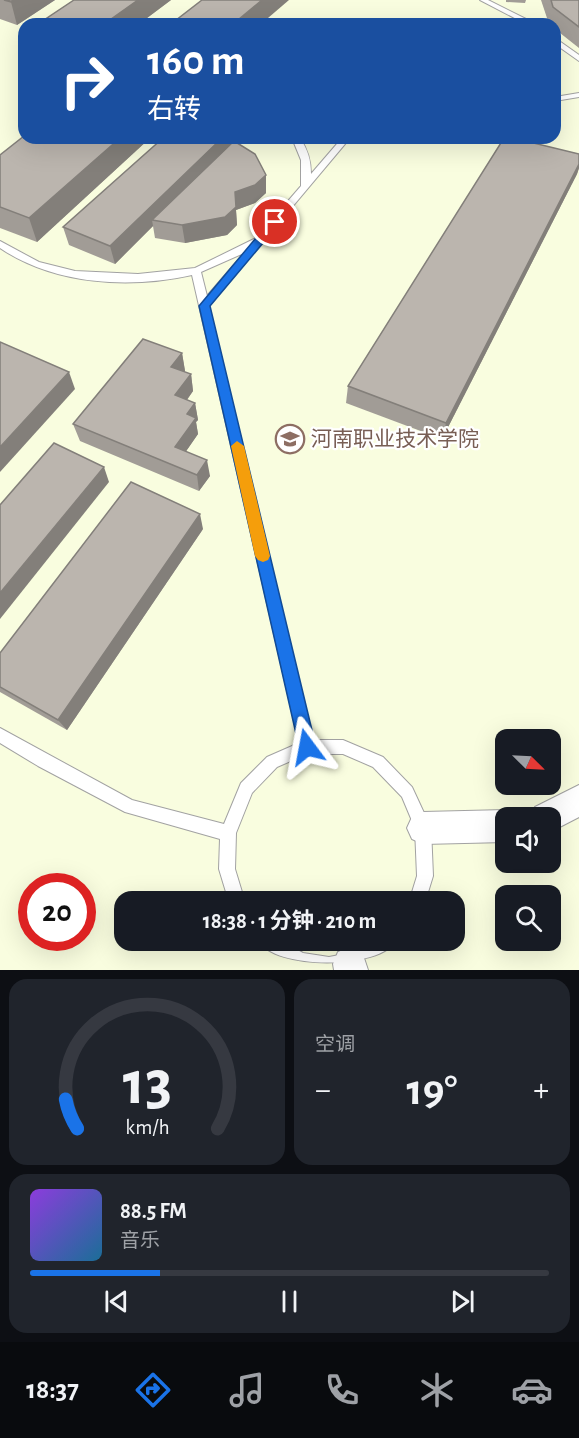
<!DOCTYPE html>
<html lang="zh">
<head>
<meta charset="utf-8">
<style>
	body { margin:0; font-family:"Alegreya Sans","Noto Sans SC",sans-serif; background:#20242c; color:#f1f3f6; height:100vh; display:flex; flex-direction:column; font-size:22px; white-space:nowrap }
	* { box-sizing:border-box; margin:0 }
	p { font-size:20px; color:#9ea1a6 }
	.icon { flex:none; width:33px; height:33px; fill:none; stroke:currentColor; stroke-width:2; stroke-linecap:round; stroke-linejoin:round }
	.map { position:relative; height:970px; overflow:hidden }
	.side { display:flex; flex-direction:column; gap:9px; padding:9px; background:#0d0f14; flex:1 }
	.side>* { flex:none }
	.guide { position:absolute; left:18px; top:18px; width:543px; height:126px; border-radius:18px; box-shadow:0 6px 24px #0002; background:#1a4fa0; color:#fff; overflow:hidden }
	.needle { width:39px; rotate:114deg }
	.buttons { position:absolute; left:495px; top:729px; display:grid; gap:12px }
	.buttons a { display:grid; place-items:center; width:66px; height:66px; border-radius:12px; background:#171b24; box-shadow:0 6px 24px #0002; font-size:30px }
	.speed { position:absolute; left:18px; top:873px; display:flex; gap:12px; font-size:30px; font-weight:700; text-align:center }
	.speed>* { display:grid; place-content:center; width:78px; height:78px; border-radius:50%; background:#171b24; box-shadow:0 6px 24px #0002; line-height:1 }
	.speed .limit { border:9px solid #d22; background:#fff; color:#111 }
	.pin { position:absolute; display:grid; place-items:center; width:51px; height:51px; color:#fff; margin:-26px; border:3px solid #fff; border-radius:50%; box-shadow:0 2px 6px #0007 }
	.me { position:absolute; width:66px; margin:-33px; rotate:347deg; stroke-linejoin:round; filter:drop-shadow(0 0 4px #0008) }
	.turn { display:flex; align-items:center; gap:21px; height:126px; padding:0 30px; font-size:27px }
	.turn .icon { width:78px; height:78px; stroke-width:2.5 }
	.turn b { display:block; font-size:42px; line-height:51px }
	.big { font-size:45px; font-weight:700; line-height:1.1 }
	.side .card { flex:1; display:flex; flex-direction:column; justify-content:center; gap:9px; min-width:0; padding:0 21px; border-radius:18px; background:#20242c }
	.side .dial { align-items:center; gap:0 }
	.dial svg { height:156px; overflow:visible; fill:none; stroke:#363941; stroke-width:7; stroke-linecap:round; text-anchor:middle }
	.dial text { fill:#f1f3f6; stroke:none }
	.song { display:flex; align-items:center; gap:18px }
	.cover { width:72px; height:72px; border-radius:9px; background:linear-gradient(135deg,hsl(270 70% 55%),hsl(200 70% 35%)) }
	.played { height:6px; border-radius:3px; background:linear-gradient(90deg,#1a73e8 25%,#363941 25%) }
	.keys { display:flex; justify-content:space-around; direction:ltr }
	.heat { display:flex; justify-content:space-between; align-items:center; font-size:33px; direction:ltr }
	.side .tiles { flex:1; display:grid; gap:9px; grid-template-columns:1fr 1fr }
	.card:last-child { grid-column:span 2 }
	.trip { position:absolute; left:114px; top:891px; width:351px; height:60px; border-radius:18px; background:#171b24; box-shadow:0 6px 24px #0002; font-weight:700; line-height:60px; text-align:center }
	.tab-bar { display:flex; height:96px; justify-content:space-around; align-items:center; background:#090b0e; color:#9ea1a6 }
	.tab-bar .icon { width:42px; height:42px }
	.tab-bar .on { color:#1a73e8 }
	.tab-bar b { font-size:27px; color:#f1f3f6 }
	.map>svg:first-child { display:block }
	.education { fill:#f9fddf; fill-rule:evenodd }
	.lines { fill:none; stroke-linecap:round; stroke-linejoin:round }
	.lane-casing { stroke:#a2a2a2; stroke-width:2 }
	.street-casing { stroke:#a2a2a2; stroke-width:2 }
	.lane { fill:#fff; fill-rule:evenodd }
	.street { fill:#fff; fill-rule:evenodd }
	.wall { fill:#a19c96 }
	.shaded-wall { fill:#837f7a }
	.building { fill:#bbb5ae; stroke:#837f7a; stroke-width:1.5 }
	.route { fill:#1a73e8; stroke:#114b97; stroke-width:1.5 }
	.slow { fill:#f59e0b }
	.labels { text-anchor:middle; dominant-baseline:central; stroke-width:4.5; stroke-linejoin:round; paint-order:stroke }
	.education-label { font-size:21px; fill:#785e54; stroke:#fff; text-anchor:start }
</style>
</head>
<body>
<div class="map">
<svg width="579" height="970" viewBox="0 0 579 970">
	<rect width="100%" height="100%" fill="#eeece5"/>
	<!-- education -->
	<path class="education" d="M0 0H579V970H0ZM24 24H555V138H24ZM506 740H550V784H506ZM506 818H550V862H506ZM32 886H82V938H32ZM506 896H550V940H506ZM124 902H454V940H124Z"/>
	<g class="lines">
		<!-- lane casing -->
		<g class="lane-casing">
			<g id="lane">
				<polygon points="480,0 488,0 536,24 526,24"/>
				<polygon points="555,38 579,55 579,61 555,44"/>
				<polygon points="579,93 579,97 555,101 555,97"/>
				<path d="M292 138H300C308 150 311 160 311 174L342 138H350L209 306 313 740H343L383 757 412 787 431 828 433 876 425 902H409L417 876 415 828 402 797 373 767 343 754H307L277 767 252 793 236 833 235 869 245 902H229L219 869 220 839 125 812 38 766 0 743V728L132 800 224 824 241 783 267 757 299 743 192 275C129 289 55 285 0 248V241L39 262 75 271 138 274 195 268 256 238 301 186V160ZM244 253 207 296 201 272Z"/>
				<path d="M258 940H279L303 953 329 957 360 951 377 940H397C380 970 274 970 258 940Z"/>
			</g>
		</g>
		<!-- street casing -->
		<g class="street-casing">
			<g id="street">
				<polygon points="579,785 579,817 550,832 550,818 531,818 535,807"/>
				<polygon points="506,810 518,818 506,818 506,842 423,844 412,839 407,828 412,817 423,812"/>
				<polygon points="350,947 362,952 368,970 334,970 333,964 338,952"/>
			</g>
		</g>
		<!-- lane -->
		<use href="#lane" class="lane"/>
		<!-- street -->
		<use href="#street" class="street"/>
	</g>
	<!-- wall -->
	<g class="wall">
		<polygon points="0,0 55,0 17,25 0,19"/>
		<polygon points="74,0 171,0 139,24 49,24 47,18"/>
		<polygon points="506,0 526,0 525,3 506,2"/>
		<polygon points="541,0 579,0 579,48 555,29 555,24 549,24"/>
		<polygon points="24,138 150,138 37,242 0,228 0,155"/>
		<polygon points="163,138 242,138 237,143 266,193 255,203 236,210 237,225 227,235 185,243 155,238 153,226 115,264 69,245 63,227"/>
		<polygon points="579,154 579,168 577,174 442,439 346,403 348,386"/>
		<polygon points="182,353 185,371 184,372 191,374 193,391 187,400 195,403 198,420 196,422 198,434 186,451 210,476 199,491 80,441 73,424"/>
		<polygon points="203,529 67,730 0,692 0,653"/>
	</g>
	<!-- shaded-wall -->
	<g class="shaded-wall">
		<polygon points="15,0 55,0 17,25 11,2"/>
		<polygon points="138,0 171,0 139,24 104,24"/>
		<polygon points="262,0 289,0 261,24 233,24"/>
		<polygon points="120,138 150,138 37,242 29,218"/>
		<polygon points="222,138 242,138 158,221 152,220 153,226 115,264 110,246"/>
		<polygon points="579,164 579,168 577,174 442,439 446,423"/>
		<polygon points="266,175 266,193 255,203 236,210 237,225 227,235 185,243 182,225 235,192"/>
		<polygon points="182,353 185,371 175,384 171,367"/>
		<polygon points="69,372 75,389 0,472 0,447"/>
		<polygon points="191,374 193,391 178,412 175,395"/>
		<polygon points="195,403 198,420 196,422 198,434 178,463 175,447 187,414"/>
		<polygon points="207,460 210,476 199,491 197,475"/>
		<polygon points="104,467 109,482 0,619 0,593"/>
		<polygon points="200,514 203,529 67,730 58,720"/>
	</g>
	<!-- building -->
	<g class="building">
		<polygon points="4,0 15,0 11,2"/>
		<polygon points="74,0 138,0 104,24 67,24 47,18"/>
		<polygon points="202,0 262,0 233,24 171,24"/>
		<polygon points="551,0 579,0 579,27 553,7"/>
		<polygon points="24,136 24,138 120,138 29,218 0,207 0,155"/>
		<polygon points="163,138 222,138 110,246 63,227"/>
		<polygon points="504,138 513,138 579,154 579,164 446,423 348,386"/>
		<polygon points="234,141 255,154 266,175 255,185 235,192 236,207 225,217 182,225 152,220"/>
		<polygon points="143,339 182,353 171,367 191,374 175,395 195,403 187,414 196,418 175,447 207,460 197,475 73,424"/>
		<polygon points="0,342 69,372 0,447"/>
		<polygon points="54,443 104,467 0,593 0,505"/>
		<polygon points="131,482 200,514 58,720 0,687 0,653"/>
	</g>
	<!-- route -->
	<polygon class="route" points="275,219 280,222 279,224 210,306 316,747 313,753 307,755 301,753 299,747 199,306 271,220"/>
	<!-- slow -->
	<polygon class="slow" points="237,441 244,446 270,556 268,560 263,562 258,560 255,556 231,446"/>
	<!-- icons -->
	<defs>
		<g id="university-ring" transform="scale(1.5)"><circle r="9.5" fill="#fff" stroke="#8d6e63" stroke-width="1.5"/><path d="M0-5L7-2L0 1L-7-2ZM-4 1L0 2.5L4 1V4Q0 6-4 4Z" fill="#8d6e63"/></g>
	</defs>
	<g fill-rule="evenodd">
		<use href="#university-ring" x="290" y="439"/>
	</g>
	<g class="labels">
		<!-- education labels -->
		<g class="education-label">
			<text x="311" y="439">河南职业技术学院</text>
		</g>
	</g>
</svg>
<div class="buttons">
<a><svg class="needle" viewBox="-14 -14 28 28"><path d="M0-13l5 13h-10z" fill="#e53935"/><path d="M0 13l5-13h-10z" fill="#9ea1a6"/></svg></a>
<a><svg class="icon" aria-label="sound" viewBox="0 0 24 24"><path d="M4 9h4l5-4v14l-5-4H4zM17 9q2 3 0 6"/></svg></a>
<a><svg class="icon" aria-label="search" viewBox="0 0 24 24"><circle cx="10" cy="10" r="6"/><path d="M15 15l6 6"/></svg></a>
</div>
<div class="speed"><div class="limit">20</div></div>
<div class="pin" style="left:275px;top:222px;background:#d93025"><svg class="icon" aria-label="arrive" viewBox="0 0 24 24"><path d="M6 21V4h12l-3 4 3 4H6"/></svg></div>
<svg class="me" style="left:307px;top:747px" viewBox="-20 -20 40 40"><path d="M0-17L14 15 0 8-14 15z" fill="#1a73e8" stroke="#fff" stroke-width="4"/></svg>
<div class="trip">18:38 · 1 分钟 · 210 m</div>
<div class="guide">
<div class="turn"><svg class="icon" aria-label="right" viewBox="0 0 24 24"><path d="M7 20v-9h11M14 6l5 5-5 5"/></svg><div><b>160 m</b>右转</div></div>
</div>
</div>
<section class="side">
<div class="tiles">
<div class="card dial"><svg viewBox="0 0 100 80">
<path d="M14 69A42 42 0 1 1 86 69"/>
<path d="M14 69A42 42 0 0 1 8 54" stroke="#1a73e8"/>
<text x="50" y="56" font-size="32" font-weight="700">13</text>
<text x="50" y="72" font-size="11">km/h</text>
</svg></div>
<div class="card"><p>空调</p>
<div class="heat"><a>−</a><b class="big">19°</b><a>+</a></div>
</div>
<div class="card">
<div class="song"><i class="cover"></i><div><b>88.5 FM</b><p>音乐</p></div></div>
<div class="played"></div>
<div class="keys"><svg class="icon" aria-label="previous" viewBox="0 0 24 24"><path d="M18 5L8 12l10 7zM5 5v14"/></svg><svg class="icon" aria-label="pause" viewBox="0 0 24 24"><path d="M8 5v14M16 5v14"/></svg><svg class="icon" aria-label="next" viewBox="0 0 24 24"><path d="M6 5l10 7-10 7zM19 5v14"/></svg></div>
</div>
</div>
</section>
<nav class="tab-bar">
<b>18:37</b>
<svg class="icon on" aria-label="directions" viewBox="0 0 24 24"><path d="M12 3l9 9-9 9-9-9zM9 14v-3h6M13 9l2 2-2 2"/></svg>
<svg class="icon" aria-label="music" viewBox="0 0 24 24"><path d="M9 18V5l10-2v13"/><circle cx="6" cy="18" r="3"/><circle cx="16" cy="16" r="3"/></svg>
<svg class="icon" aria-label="phone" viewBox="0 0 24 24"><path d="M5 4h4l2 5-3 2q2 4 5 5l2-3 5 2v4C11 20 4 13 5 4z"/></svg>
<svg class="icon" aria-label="climate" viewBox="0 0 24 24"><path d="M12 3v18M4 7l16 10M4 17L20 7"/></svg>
<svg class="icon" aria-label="car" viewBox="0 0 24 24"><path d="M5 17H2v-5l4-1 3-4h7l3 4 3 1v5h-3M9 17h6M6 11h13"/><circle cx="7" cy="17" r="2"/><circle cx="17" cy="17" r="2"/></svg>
</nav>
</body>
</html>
